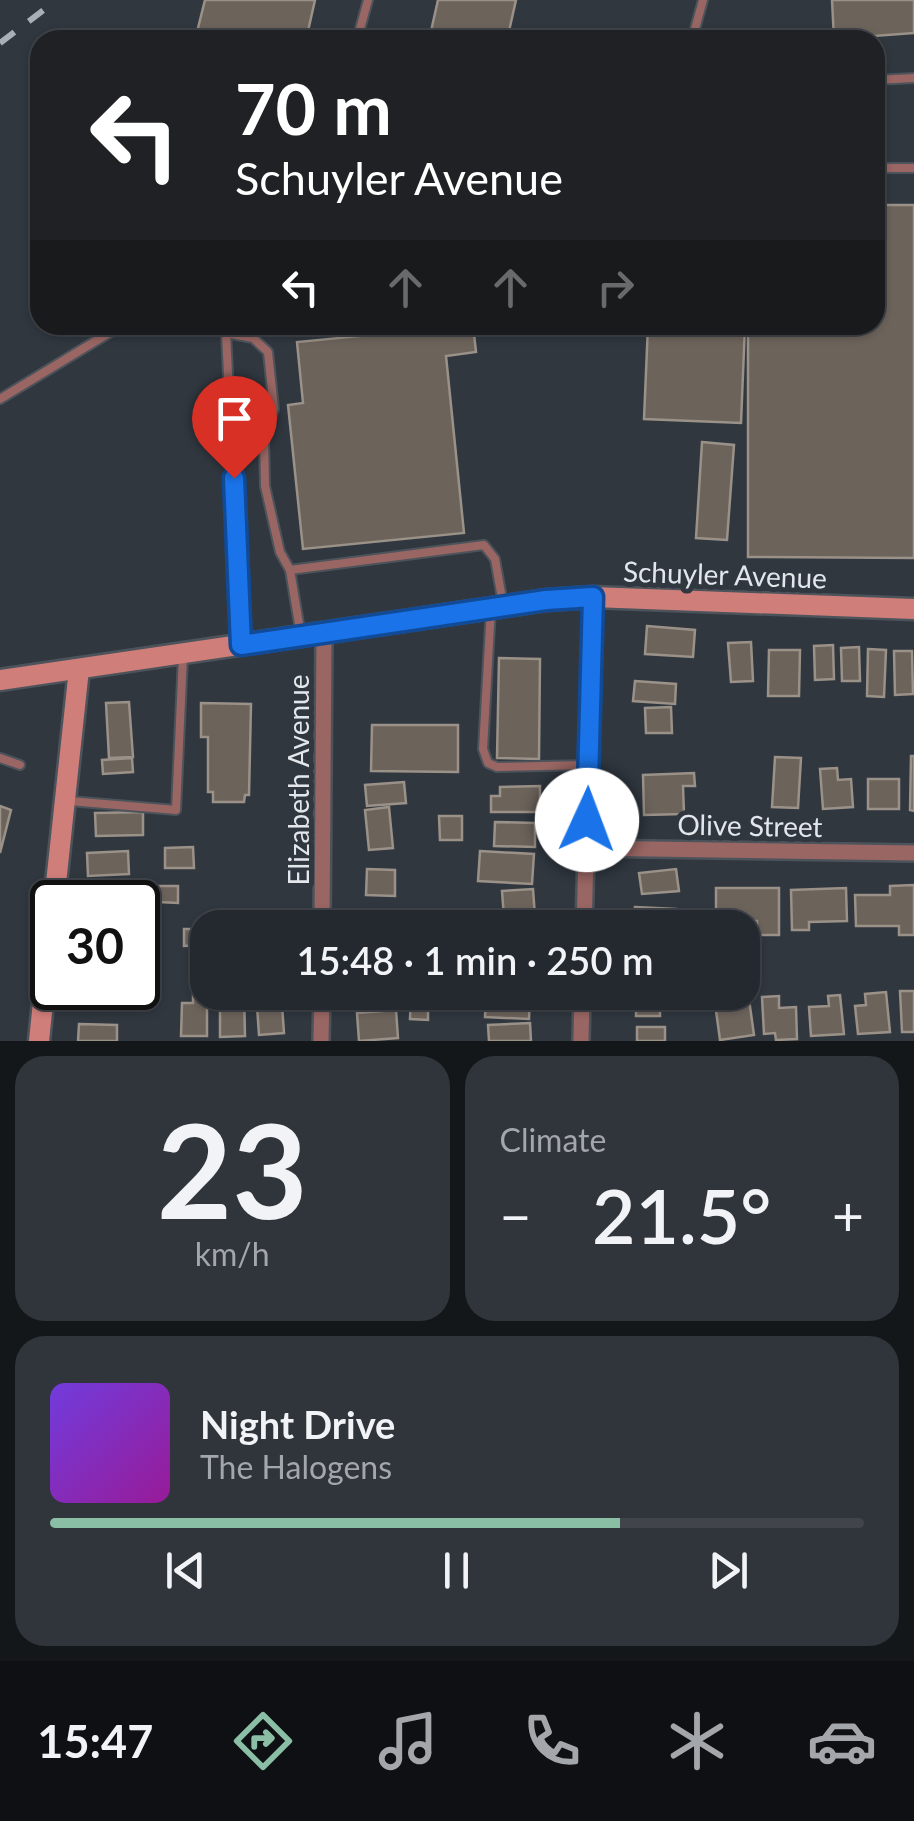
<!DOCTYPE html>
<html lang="en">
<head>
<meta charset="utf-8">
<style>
	body { margin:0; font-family:Lato,sans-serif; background:#30353b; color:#f1f3f6; height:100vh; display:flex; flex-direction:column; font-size:38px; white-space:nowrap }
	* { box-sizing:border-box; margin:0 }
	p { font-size:32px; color:#a3a6aa }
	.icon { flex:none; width:55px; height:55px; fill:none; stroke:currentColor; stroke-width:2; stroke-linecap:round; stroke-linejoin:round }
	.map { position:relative; height:1041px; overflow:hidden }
	.drawer { display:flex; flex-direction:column; gap:15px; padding:15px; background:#14171a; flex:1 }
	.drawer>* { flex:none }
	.top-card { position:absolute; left:30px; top:30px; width:855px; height:305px; border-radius:30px; box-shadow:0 2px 8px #0004,0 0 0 2px #41454b; background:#202124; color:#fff; overflow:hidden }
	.speed { position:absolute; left:30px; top:880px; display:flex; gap:20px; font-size:50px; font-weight:700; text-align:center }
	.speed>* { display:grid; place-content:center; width:130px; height:130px; border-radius:50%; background:#24292f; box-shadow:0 2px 8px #0004,0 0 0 2px #41454b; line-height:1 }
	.speed .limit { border:5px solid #111; border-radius:15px; background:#fff; color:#111 }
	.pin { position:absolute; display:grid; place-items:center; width:85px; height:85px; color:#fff; margin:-102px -42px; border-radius:50% 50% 50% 0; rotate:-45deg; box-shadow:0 0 10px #0007 }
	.pin .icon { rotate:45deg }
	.me { position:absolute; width:110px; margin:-55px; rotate:2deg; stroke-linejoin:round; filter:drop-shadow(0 0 8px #0008) }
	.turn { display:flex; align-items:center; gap:35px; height:210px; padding:0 40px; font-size:45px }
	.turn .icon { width:130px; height:130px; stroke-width:2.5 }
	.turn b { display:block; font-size:70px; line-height:85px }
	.lanes { display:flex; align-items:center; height:95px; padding:0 40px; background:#0003; justify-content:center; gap:50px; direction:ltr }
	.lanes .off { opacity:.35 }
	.big { font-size:75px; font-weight:600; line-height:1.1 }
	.drawer .tile { flex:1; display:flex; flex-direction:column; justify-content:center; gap:15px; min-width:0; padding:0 35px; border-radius:30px; background:#30353b }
	.drawer .dial { align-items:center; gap:0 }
	.dial b { font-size:130px; line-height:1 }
	.song { display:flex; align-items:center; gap:30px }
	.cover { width:120px; height:120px; border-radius:15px; background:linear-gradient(135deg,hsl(260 70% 55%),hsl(300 70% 35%)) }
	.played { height:10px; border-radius:5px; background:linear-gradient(90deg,#8abfa5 70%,#41454b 70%) }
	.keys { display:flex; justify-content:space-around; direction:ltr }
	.heat { display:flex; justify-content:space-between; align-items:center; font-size:55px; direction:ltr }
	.drawer .tiles { flex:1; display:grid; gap:15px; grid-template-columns:1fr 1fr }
	.tile:last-child { grid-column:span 2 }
	.trip { position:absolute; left:190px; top:910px; width:570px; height:100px; border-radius:30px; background:#24292f; box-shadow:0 2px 8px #0004,0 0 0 2px #41454b; font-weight:600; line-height:100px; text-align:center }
	.menu { display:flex; height:160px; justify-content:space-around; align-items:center; background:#0e1013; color:#a3a6aa }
	.menu .icon { width:70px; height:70px }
	.menu .current { color:#8abfa5 }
	.menu b { font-size:45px; color:#f1f3f6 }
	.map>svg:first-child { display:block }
	.building { fill:#6c635b; stroke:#9a9188; stroke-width:2.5 }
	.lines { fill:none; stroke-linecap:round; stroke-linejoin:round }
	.lane-casing { stroke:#4d535b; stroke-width:12 }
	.street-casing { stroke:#4d535b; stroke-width:20 }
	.secondary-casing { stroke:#4d535b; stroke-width:25 }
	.lane { stroke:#996663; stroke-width:8 }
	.street { stroke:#996663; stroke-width:15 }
	.secondary { stroke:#d07e7a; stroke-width:20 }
	.rail { stroke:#aaafb5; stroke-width:6; stroke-dasharray:18 18; stroke-linecap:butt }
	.route-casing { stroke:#114b97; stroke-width:25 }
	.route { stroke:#1a73e8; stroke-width:18 }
	.labels { text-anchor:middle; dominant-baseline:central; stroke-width:10; stroke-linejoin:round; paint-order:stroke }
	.street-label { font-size:28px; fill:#e3e7ec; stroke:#30373f }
</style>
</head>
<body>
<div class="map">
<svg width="914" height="1041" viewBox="0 0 914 1041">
	<rect width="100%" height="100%" fill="#30373f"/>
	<!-- building -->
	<g class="building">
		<polygon points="205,0 315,0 306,40 195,40"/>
		<polygon points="438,0 516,0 507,40 429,40"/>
		<polygon points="832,0 914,0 914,33 834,39"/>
		<polygon points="875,205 914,205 914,558 748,557 748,325 875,325"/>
		<polygon points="473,325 476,352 446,356 464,533 303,549 288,405 303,403 297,342"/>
		<polygon points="648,325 745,325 741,423 644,419"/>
		<polygon points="702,442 734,445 727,540 696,538"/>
		<polygon points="647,626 695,630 693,657 645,654"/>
		<polygon points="751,642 753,681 731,682 728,643"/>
		<polygon points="833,645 834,679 815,680 814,646"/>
		<polygon points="859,647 860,681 842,681 841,648"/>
		<polygon points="868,649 886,650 884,697 867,696"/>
		<polygon points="769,650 800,650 799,696 768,696"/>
		<polygon points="894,651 912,651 913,694 895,695"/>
		<polygon points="499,658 540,659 539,759 497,758"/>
		<polygon points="635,681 676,684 675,704 633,701"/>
		<polygon points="129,702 133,757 109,758 106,703"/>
		<polygon points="201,703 251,704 249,795 245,795 244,802 213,802 213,792 208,792 208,737 201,737"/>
		<polygon points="671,707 672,733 646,733 645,708"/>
		<polygon points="372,725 458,725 458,772 371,771"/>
		<polygon points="911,756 914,756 914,811 910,810"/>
		<polygon points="775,757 801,758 798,808 772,807"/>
		<polygon points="132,758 133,772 103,774 102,760"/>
		<polygon points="837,768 838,780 851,779 853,807 823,809 820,769"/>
		<polygon points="694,773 695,786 683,786 684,814 644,815 643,775"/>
		<rect x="868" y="779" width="31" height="30"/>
		<polygon points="404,782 406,803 367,806 365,785"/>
		<polygon points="540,786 540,812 491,812 491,796 500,796 500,787"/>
		<polygon points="0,806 11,810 0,853"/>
		<polygon points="389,807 393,848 369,850 365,810"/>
		<polygon points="143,812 143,835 96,836 95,813"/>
		<polygon points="439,816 462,816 462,840 440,840"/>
		<polygon points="495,822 535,823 535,847 494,846"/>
		<polygon points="193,847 194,868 165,868 165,848"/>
		<polygon points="128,851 129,874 88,876 87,853"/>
		<polygon points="480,851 534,854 532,884 478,881"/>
		<polygon points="367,869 395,870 395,896 366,895"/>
		<polygon points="676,869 679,891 642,894 639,873"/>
		<polygon points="914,885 914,935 899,935 899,926 856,926 855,895 890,895 890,886"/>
		<polygon points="159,886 178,886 178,903 158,902"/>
		<polygon points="716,888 779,888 779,935 757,935 757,921 716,921"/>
		<polygon points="846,888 847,921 809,922 809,930 792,930 791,890"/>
		<polygon points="533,889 535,916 504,918 502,891"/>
		<polygon points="635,907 676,909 675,925 634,928"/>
		<polygon points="364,910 389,910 389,926 403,928 364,928"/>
		<rect x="228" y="912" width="45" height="16"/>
		<polygon points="184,929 206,929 206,945 184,946"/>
		<polygon points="89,988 121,988 120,1005 88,1001"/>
		<polygon points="900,991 914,991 914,1032 902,1032"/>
		<polygon points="220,992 244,992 245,1036 220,1037"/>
		<polygon points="486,992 530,994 529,1019 485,1017"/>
		<polygon points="636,992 679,992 679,1009 660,1009 660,1016 636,1016"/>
		<polygon points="748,992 754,1035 720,1040 714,996"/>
		<polygon points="886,992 890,1032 858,1034 855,1006 866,1005 865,994"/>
		<polygon points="193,994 207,994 207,1036 181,1036 182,1003 193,1003"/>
		<polygon points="411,994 428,995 428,1020 410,1019"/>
		<polygon points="840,995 844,1034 811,1036 809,1007 829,1006 828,996"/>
		<polygon points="779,996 779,1008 796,1007 797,1039 776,1040 775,1033 764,1034 762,997"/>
		<polygon points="282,1005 284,1033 259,1035 257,1006"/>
		<polygon points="396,1010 398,1038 359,1041 357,1013"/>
		<polygon points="530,1023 531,1041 489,1041 488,1025"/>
		<polygon points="79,1024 117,1025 117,1041 78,1041"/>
		<rect x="637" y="1027" width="28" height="14"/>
	</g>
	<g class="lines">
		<!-- lane casing -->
		<g class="lane-casing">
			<g id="lane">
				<polyline points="357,40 368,0"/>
				<polyline points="692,40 703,0"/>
				<polyline points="875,80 914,78"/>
				<polyline points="875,168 914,168"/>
				<polyline points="226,333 253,338 268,352 274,409 264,437 265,486 280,552 290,570 484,545 495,559 503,604"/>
				<polyline points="226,333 241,640"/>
				<polyline points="0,399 122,325"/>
				<polyline points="290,570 301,636"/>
				<polyline points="491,608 483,749 488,763 497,767 587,765"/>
				<polyline points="0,758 20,765"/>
				<polyline points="69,801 176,810 183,656"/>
			</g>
		</g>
		<!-- street casing -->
		<g class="street-casing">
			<g id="street">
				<polyline points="586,848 914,853"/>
				<polyline points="322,928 324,632"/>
				<polyline points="584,928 593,597"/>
				<polyline points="321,1041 322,992"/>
				<polyline points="581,1041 582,992"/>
			</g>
		</g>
		<!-- secondary casing -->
		<g class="secondary-casing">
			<g id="secondary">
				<polyline points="0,680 546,600 593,597 914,609"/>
				<polyline points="54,902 79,669"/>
				<polyline points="39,1041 52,914"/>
			</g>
		</g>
		<!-- lane -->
		<use href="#lane" class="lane"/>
		<!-- street -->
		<use href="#street" class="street"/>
		<!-- secondary -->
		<use href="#secondary" class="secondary"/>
		<!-- rail -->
		<polyline class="rail" points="0,43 57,0"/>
	</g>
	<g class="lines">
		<!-- route casing -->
		<g class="route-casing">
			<polyline id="route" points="234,478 241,645 546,600 593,597 587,820"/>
		</g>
		<!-- route -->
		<use href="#route" class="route"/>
	</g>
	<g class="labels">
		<!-- street labels -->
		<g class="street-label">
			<text transform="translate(725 574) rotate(2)">Schuyler Avenue</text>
			<text transform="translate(298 780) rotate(-90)">Elizabeth Avenue</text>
			<text transform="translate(750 825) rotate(1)">Olive Street</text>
		</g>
	</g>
</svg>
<div class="speed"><div class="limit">30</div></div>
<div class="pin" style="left:234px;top:478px;background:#d93025"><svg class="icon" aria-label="arrive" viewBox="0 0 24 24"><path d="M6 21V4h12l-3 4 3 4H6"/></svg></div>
<svg class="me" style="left:587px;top:820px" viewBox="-20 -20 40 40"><circle r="19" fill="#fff"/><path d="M0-13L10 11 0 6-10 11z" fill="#1a73e8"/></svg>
<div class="trip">15:48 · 1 min · 250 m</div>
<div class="top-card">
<div class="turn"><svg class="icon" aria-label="left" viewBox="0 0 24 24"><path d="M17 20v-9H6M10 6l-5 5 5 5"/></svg><div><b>70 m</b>Schuyler Avenue</div></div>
<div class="lanes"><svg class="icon" aria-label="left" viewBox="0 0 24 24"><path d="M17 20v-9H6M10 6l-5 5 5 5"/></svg><svg class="icon off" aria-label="ahead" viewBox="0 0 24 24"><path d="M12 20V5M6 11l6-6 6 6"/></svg><svg class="icon off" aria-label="ahead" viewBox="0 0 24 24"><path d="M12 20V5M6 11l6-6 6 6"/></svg><svg class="icon off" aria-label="right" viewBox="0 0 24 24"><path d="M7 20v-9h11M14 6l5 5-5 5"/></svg></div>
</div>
</div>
<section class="drawer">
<div class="tiles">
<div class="tile dial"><b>23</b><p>km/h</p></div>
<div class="tile"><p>Climate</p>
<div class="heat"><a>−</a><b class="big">21.5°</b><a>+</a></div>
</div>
<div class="tile">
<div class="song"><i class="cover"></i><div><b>Night Drive</b><p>The Halogens</p></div></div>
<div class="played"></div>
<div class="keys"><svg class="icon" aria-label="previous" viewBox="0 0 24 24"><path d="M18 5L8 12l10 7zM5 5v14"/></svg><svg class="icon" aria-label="pause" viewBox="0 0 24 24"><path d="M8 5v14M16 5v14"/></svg><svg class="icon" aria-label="next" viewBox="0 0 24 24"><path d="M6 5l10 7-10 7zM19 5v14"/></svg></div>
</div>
</div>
</section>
<nav class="menu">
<b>15:47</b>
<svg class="icon current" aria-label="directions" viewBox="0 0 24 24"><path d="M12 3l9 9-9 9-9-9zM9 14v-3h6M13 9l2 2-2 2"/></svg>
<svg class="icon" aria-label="music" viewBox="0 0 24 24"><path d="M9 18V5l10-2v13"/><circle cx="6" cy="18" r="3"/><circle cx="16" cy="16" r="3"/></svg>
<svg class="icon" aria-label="phone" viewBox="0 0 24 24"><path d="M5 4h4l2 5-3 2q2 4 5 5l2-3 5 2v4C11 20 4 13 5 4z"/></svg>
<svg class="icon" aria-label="climate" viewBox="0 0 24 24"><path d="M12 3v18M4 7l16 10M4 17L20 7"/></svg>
<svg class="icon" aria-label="car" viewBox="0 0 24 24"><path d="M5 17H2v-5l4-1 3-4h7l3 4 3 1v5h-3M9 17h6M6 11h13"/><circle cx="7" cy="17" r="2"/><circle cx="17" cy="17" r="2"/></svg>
</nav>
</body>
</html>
